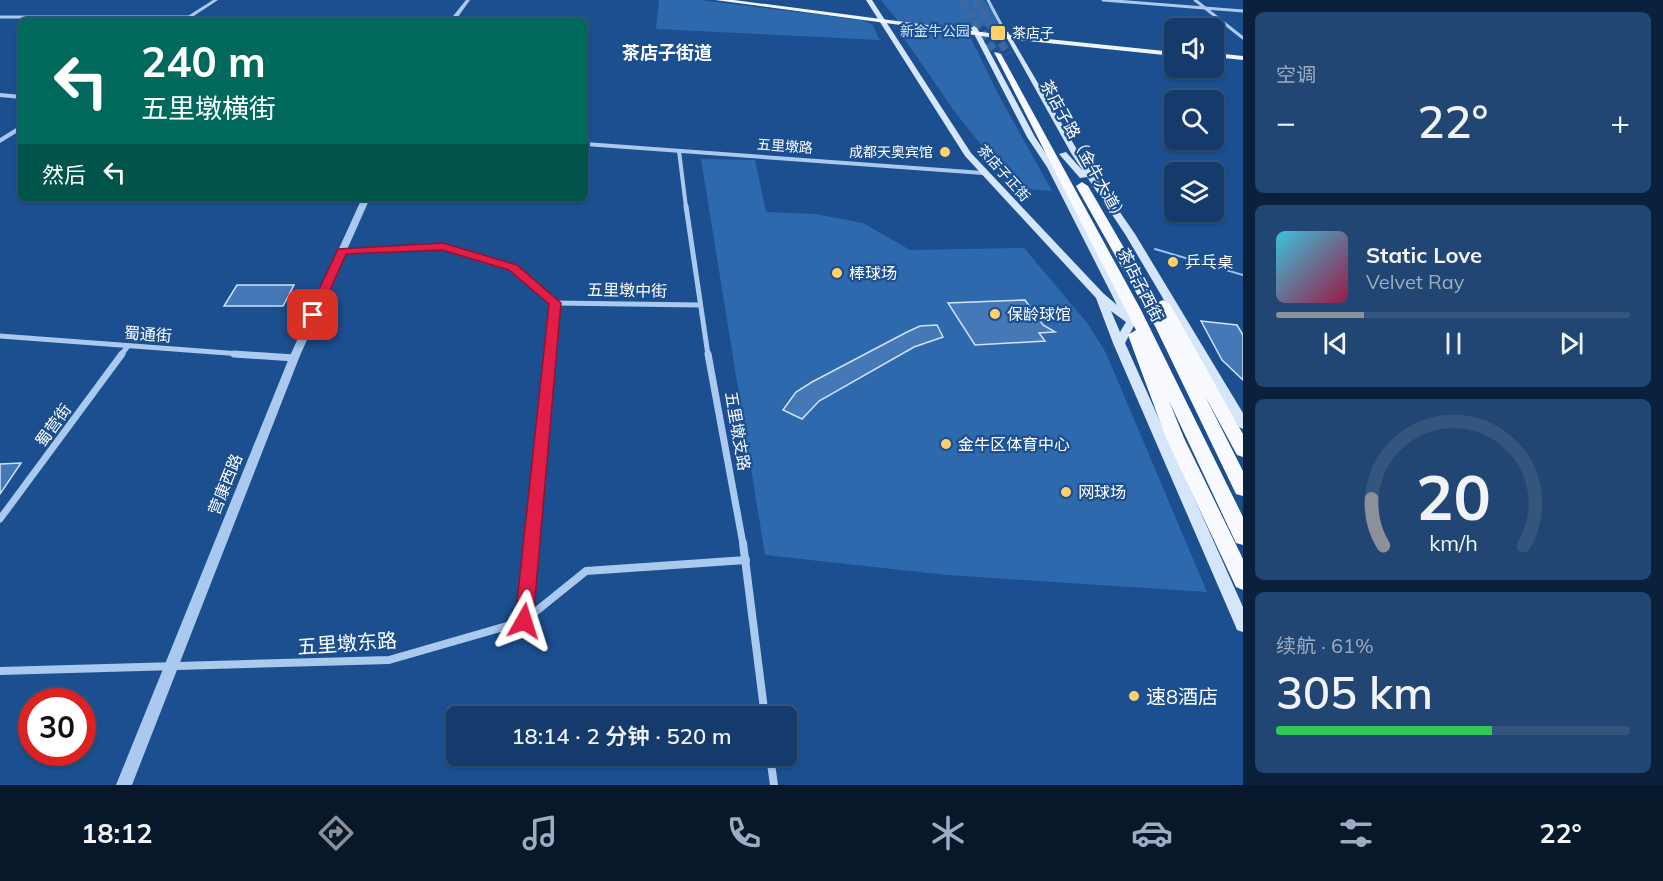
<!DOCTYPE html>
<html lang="zh">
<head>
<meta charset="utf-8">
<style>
	body { margin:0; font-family:Mulish,"Noto Sans SC",sans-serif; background:#214673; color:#f1f3f6; height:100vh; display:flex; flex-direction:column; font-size:22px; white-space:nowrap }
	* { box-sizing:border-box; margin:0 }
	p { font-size:20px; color:#9dadc1 }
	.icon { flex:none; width:33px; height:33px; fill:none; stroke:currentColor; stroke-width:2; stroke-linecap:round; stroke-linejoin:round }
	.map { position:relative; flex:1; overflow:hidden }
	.drawer { display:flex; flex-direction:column; gap:12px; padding:12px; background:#0b203b; width:420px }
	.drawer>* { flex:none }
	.hud { position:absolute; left:18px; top:18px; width:570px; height:183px; border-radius:9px; box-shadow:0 2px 4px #0004,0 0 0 2px #33557e; background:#00695c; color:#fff; overflow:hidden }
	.tools { position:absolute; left:1164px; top:18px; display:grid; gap:12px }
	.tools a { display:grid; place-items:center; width:60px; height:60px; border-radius:9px; background:#143b6b; box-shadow:0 2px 4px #0004,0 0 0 2px #33557e; font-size:30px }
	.speed { position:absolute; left:18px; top:688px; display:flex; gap:12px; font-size:30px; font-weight:700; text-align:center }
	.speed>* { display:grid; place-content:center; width:78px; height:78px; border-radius:50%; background:#143b6b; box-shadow:0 2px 4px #0004,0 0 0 2px #33557e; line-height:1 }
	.speed .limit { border:9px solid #d22; background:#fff; color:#111 }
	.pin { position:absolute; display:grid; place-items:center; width:51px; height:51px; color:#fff; margin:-26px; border-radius:12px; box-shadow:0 3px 9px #0006 }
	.me { position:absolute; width:66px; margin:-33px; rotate:6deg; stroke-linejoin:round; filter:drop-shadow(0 0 4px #0008) }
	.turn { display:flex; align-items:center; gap:21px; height:126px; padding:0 24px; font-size:27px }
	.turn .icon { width:78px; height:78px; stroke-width:2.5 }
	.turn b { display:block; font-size:42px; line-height:51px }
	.then { display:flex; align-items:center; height:57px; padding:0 24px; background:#0003; gap:12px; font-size:22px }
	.big { font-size:45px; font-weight:600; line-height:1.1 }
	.drawer .tile { flex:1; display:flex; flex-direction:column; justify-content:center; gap:9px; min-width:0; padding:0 21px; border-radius:9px; background:#214673 }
	.drawer .dial { align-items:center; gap:0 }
	.dial svg { height:156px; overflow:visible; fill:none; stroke:#33557e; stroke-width:7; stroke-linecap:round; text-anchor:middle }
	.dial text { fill:#f1f3f6; stroke:none }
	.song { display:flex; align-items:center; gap:18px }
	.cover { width:72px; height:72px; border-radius:9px; background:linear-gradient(135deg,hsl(190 70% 55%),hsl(340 70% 35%)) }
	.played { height:6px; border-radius:3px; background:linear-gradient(90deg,#8c9099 25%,#33557e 25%) }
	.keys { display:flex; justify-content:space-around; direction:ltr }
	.heat { display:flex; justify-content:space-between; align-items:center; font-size:33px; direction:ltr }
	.charge { height:9px; border-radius:4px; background:linear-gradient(90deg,#34c759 61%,#33557e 0) }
	.trip { position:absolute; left:446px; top:706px; width:351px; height:60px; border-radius:9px; background:#143b6b; box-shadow:0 2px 4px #0004,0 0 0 2px #33557e; font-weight:600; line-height:60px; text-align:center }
	.tabs { display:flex; height:96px; justify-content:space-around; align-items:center; background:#08182b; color:#9dadc1 }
	.tabs .icon { width:42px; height:42px }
	.tabs .active { color:#8c9099 }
	.tabs b { font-size:27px; color:#f1f3f6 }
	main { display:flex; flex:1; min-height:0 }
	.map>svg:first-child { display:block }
	.green { fill:#2e69ad }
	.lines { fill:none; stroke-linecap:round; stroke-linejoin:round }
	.stream { stroke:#9cc4f0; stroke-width:2 }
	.building { fill:#4478b7; stroke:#cfe3fa; stroke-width:1.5 }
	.trunk-tunnel { stroke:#3d69a0; stroke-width:8; stroke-dasharray:8 4.5; stroke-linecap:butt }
	.minor-far4 { stroke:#a9c9ee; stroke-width:3 }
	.minor-far3 { stroke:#a9c9ee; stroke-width:4 }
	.minor-far2 { stroke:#a9c9ee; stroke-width:5 }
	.minor-far1 { stroke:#a9c9ee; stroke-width:7 }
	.minor { stroke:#a9c9ee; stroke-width:8 }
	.tertiary { fill:#a9c9ee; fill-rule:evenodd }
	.secondary { fill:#d6e6fa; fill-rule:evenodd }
	.primary { fill:#f0f6ff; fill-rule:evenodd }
	.trunk { fill:#f8faff; fill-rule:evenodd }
	.route { fill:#e11d48; stroke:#92132f; stroke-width:1.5 }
	.poi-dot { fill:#ffd166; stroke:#1b4f8f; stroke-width:2 }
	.labels { text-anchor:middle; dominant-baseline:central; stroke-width:4.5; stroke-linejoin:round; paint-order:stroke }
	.far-park-label { font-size:14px; fill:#cfe3fa; stroke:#1b4f8f }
	.far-poi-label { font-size:14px; fill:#fff; stroke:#1b4f8f; text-anchor:start }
	.far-street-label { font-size:14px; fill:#fff; stroke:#1b4f8f }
	.street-label { font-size:16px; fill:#fff; stroke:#1b4f8f }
	.poi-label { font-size:16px; fill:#fff; stroke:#1b4f8f; text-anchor:start }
	.far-district-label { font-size:18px; font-weight:bold; fill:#fff; stroke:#1b4f8f }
	.near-street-label { font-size:20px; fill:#fff; stroke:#1b4f8f }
	.near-poi-label { font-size:20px; fill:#fff; stroke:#1b4f8f; text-anchor:start }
</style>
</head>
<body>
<main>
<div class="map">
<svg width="1243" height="785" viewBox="0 0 1243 785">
	<rect width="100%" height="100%" fill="#1b4f8f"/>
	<!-- green -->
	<g class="green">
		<polygon points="659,0 700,0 861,20 872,24 880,40 656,29"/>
		<path d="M881 0H984L996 16 998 27 964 24 997 92 1052 191 1016 188 954 111 902 35C902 21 889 11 881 0Z"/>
		<polygon points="701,159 755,160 766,212 815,214 863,223 910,250 1024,248 1088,324 1106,353 1207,592 947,575 765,555"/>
	</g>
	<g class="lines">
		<!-- stream -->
		<polyline class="stream" points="1155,249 1243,275"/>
	</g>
	<!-- building -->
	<g class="building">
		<polygon points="237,285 294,285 283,306 224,306"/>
		<polygon points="1025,300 1043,325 1055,332 1039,333 1045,341 975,345 948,303"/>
		<polygon points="1201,321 1237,325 1243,335 1243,380 1222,360"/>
		<polygon points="937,325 943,337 914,347 819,401 802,419 783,410 796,392 812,382 907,332 920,326"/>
		<polygon points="21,463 0,494 0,464"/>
	</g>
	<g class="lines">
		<!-- trunk-tunnel -->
		<g class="trunk-tunnel">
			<polyline points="963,0 973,20 997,54"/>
			<polyline points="975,0 1008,54"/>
		</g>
		<!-- minor-far4 -->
		<g class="minor-far4">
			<polyline points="988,0 1005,32"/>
			<polyline points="1103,0 1243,11"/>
			<polyline points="1195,0 1243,38"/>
			<polyline points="0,17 190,17"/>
		</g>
		<!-- minor-far3 -->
		<polyline class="minor-far3" points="679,151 686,207"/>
		<!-- minor-far2 -->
		<g class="minor-far2">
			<polyline points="686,206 708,355"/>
			<polyline points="342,251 443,246 513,267 555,303 550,355"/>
			<polyline points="555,303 699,305"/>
			<polyline points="0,336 254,355"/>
			<polyline points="121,355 128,346"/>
		</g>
		<!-- minor-far1 -->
		<g class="minor-far1">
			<polyline points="234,354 294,358"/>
			<polyline points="708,354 743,544"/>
			<polyline points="0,519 122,354"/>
			<polyline points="531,544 550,354"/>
		</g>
		<!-- minor -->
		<g class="minor">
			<polyline points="743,543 765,717"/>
			<polyline points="524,621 532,543"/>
			<polyline points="0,671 389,660 524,621 586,571 746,560"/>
			<polyline points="770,756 774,785"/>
		</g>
		<!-- tertiary -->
		<g class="tertiary">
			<polygon points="213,0 218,0 186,21 180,21"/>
			<polygon points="466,0 470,0 455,21 449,21"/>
			<polygon points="0,93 21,95 21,99 0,97"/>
			<polygon points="21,125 21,130 0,143 0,138"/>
			<polygon points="585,142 983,171 987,173 983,175 585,146"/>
			<polygon points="362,198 370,198 299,358 132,785 116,785 289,358"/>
		</g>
		<!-- secondary -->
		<g class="secondary">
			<path d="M866 0H872L971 153 1103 293 1117 305 1047 167 1027 137 971 28 974 26 977 28 1035 137 1055 167 1136 322 1125 343 1243 607V632L1237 630 1235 625 1113 343 1096 298 965 156ZM1111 311 1126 322 1120 332Z"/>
			<polygon points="1003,31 1008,32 1079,153 1135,234 1243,413 1243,429 1239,427 1125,234 1087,177 1080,178 1059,154 1066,152 1083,171 1071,153"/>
		</g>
		<!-- primary -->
		<g class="primary">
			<polygon points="715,0 734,0 989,33 1174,52 1174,56 989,37"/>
			<polygon points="1214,53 1243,56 1243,60 1214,57"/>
		</g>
		<!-- trunk -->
		<g class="trunk">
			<polygon points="994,52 1001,54 1141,310 1243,517 1243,545 1236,543 1169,401 1184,438 1243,559 1243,590 1236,587 1166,438 1128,335 1136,330"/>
			<polygon points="1082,182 1088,186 1156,303 1163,300 1170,304 1243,434 1243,457 1237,455 1204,394 1243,471 1243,496 1236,494 1155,326 1076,186"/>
		</g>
	</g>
	<!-- route -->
	<polygon class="route" points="443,243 517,265 561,303 533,621 530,627 524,629 518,627 515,621 549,304 509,270 442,250 346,254 319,315 313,319 307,315 338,249"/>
	<!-- markers -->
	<g class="poi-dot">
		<rect x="990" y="25" width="16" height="16" rx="3"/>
		<circle cx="945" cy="152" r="6"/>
		<circle cx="1173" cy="262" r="6"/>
		<circle cx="837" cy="273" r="6"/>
		<circle cx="995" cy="314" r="6"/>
		<circle cx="946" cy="444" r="6"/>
		<circle cx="1066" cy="492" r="6"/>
		<circle cx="1134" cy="696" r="6"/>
	</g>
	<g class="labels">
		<!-- far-park labels -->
		<g class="far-park-label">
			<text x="935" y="31">新金牛公园</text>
		</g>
		<!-- far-poi labels -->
		<g class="far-poi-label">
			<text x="1012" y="33">茶店子</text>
			<text x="933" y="152" text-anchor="end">成都天奥宾馆</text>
		</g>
		<!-- far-street labels -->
		<g class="far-street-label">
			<text transform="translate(785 146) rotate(4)">五里墩路</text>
			<text transform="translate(1004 173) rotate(48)">茶店子正街</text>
		</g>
		<!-- street labels -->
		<g class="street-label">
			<text transform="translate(1084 151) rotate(61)">茶店子路（金牛大道）</text>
			<text transform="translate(1141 285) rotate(63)">茶店子西街</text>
			<text transform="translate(627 290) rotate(1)">五里墩中街</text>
			<text transform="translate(148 334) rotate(4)">蜀通街</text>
			<text transform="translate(53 425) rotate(-54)">蜀营街</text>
			<text transform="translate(738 431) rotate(80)">五里墩支路</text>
			<text transform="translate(225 484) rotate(-68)">营康西路</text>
		</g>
		<!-- poi labels -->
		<g class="poi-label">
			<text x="1185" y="262">乒乓桌</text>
			<text x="849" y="273">棒球场</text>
			<text x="1007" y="314">保龄球馆</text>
			<text x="958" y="444">金牛区体育中心</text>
			<text x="1078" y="492">网球场</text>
		</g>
		<!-- far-district labels -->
		<g class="far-district-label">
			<text x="667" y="52">茶店子街道</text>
		</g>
		<!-- near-street labels -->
		<g class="near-street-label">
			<text transform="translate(347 643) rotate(-4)">五里墩东路</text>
		</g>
		<!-- near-poi labels -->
		<g class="near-poi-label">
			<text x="1146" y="696">速8酒店</text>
		</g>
	</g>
</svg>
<div class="tools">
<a><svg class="icon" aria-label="sound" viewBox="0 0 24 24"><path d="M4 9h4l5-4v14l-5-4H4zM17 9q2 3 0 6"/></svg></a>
<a><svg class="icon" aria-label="search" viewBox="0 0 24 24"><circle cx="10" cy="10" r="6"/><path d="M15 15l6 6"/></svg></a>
<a><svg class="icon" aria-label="layers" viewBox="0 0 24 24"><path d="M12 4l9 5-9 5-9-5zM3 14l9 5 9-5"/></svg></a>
</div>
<div class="speed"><div class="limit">30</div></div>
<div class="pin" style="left:313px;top:315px;background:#d93025"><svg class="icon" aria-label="arrive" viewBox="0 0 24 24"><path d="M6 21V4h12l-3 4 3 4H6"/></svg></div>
<svg class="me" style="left:524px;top:621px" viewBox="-20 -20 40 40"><path d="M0-17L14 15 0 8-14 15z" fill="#e11d48" stroke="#fff" stroke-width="4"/></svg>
<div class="trip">18:14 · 2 分钟 · 520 m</div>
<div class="hud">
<div class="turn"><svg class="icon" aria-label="left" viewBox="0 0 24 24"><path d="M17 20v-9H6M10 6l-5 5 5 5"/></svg><div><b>240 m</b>五里墩横街</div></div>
<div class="then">然后<svg class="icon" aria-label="left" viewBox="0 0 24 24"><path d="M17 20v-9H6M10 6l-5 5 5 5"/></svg></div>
</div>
</div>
<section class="drawer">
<div class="tile"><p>空调</p>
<div class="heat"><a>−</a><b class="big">22°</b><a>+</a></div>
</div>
<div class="tile">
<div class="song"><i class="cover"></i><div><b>Static Love</b><p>Velvet Ray</p></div></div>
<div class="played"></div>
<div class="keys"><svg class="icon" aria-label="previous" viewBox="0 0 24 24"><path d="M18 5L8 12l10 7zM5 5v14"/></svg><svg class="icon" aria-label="pause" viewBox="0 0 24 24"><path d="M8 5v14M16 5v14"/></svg><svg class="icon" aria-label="next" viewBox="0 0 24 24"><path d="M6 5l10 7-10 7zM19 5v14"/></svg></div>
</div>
<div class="tile dial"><svg viewBox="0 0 100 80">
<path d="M14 69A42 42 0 1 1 86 69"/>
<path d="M14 69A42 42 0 0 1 8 45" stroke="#8c9099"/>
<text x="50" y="56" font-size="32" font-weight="700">20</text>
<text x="50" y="72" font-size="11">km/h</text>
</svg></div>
<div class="tile"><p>续航 · 61%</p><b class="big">305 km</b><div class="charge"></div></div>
</section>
</main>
<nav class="tabs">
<b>18:12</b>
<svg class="icon active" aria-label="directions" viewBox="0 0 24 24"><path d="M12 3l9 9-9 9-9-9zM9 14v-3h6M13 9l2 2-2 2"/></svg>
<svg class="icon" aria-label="music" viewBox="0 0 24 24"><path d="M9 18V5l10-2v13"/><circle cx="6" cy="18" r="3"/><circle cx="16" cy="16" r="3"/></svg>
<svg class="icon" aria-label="phone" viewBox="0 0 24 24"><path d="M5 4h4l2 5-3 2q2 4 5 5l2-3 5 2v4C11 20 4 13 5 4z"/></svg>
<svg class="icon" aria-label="climate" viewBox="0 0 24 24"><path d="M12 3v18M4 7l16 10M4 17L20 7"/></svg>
<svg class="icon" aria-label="car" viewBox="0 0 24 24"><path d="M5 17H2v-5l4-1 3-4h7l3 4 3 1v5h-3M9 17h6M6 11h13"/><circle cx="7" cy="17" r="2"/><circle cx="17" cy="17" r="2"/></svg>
<svg class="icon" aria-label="filters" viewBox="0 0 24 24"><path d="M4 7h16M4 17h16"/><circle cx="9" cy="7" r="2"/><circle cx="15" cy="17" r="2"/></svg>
<b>22°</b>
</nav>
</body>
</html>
